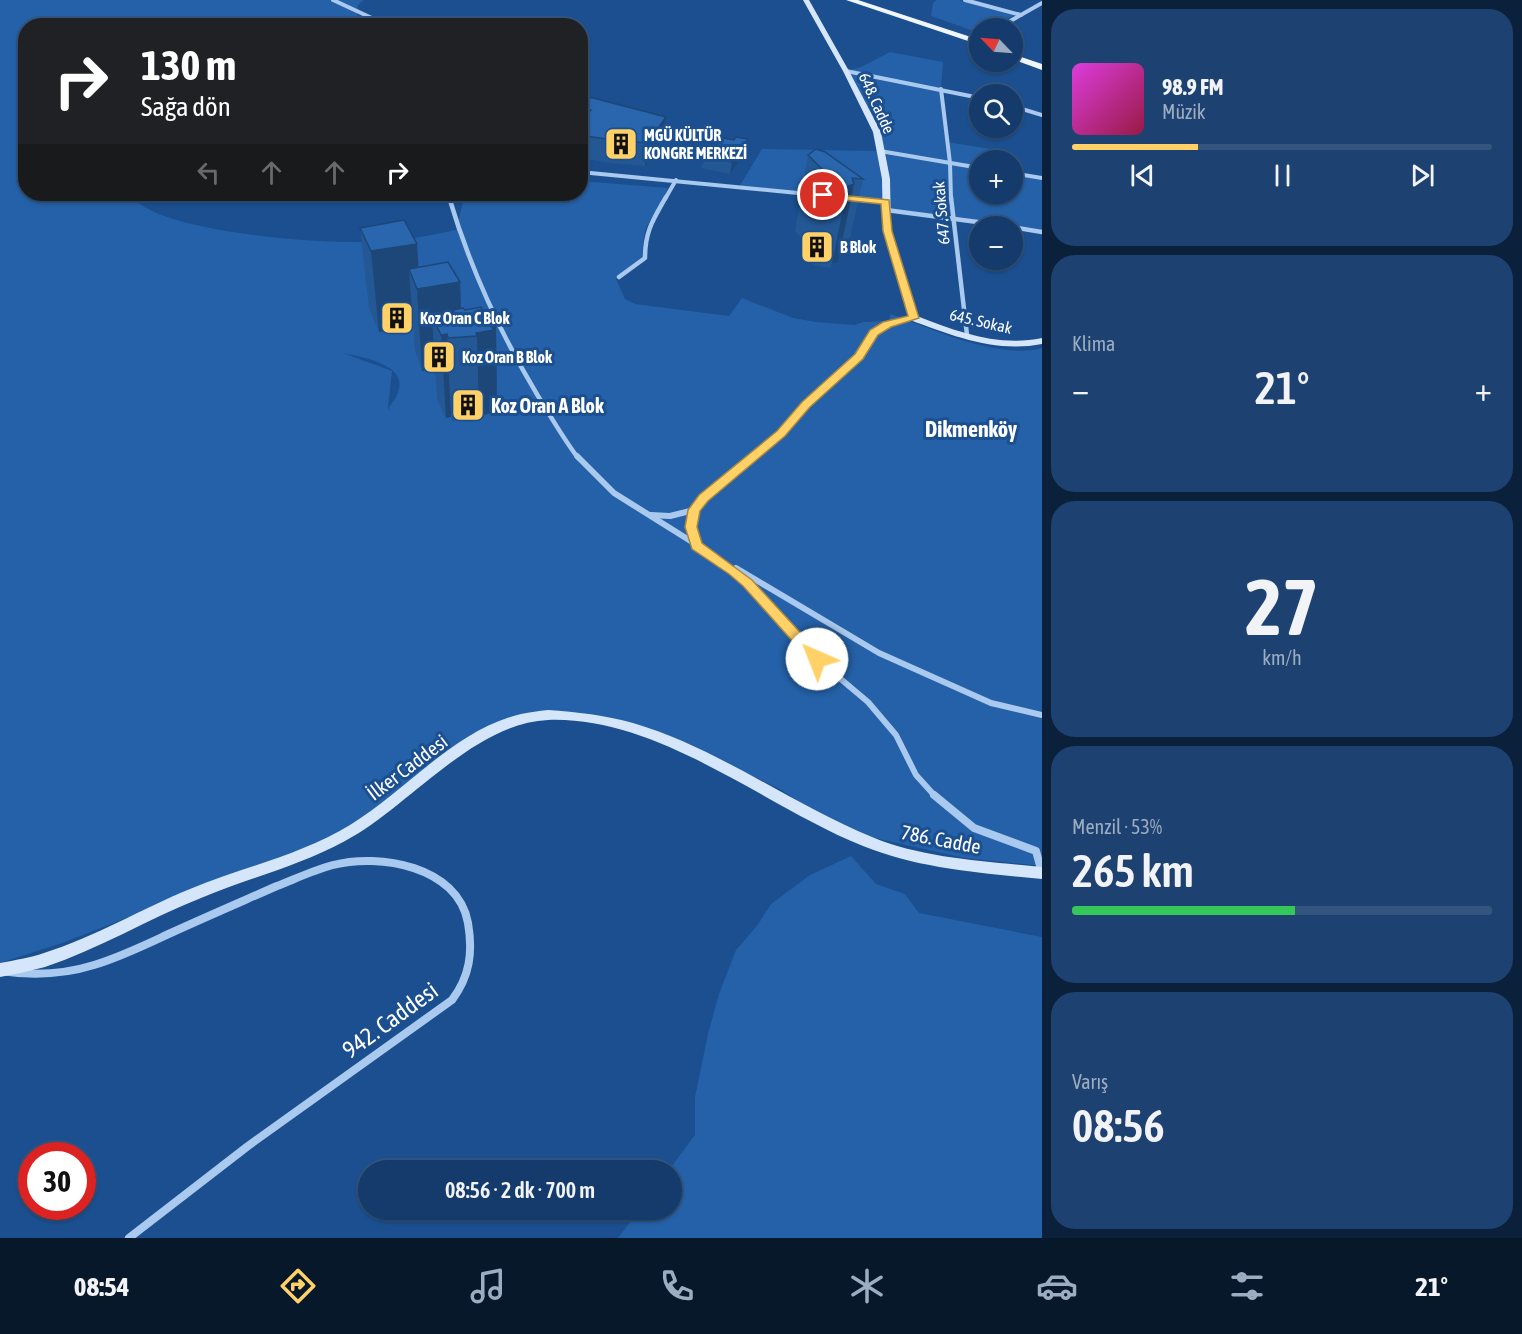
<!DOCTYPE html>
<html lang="tr">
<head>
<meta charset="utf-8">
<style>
	body { margin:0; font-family:"Asap Condensed",sans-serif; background:#1d4271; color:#f1f3f6; height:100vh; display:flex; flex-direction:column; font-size:22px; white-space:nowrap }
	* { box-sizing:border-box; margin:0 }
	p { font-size:20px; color:#9dadc1 }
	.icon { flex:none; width:33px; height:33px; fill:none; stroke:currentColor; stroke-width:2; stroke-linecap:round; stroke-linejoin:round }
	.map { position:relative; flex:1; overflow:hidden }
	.drawer { display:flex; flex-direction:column; gap:9px; padding:9px; background:#0b203b; width:480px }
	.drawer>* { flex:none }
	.top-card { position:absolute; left:18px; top:18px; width:570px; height:183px; border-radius:24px; box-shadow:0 2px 4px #0004,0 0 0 2px #33557e; background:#202124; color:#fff; overflow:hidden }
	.needle { width:39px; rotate:295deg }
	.fabs { position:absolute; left:969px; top:18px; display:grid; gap:12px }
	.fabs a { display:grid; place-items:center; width:54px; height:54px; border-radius:50%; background:#143b6b; box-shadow:0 2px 4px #0004,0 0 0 2px #33557e; font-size:30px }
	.speed { position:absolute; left:18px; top:1142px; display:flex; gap:12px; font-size:30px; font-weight:700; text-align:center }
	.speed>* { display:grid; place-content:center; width:78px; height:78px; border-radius:50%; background:#143b6b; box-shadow:0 2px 4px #0004,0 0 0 2px #33557e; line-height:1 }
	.speed .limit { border:9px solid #d22; background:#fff; color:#111 }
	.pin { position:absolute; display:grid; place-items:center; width:51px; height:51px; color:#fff; margin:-26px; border:3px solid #fff; border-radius:50%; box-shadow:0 2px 6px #0007 }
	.me { position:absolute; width:66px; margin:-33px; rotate:316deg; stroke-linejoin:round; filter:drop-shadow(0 0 4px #0008) }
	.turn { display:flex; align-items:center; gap:21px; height:126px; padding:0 24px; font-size:27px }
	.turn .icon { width:78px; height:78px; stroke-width:2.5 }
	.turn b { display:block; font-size:42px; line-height:51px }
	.lanes { display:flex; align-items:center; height:57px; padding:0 24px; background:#0003; justify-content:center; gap:30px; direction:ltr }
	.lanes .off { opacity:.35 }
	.big { font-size:45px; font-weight:600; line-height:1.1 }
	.drawer .tile { flex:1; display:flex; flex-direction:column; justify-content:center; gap:9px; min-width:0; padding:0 21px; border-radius:24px; background:#1d4271 }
	.drawer .dial { align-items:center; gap:0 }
	.dial b { font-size:78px; line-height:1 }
	.song { display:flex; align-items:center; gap:18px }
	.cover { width:72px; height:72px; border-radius:9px; background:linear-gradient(135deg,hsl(300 70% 55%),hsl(340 70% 35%)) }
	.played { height:6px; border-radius:3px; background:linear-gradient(90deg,#ffd166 30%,#33557e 30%) }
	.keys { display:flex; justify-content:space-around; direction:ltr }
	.heat { display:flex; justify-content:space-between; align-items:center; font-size:33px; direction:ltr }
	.charge { height:9px; border-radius:4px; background:linear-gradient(90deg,#34c759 53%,#33557e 0) }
	.trip { position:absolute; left:358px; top:1160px; width:324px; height:60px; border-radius:30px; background:#143b6b; box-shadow:0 2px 4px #0004,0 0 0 2px #33557e; font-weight:600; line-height:60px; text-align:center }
	.dock { display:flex; height:96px; justify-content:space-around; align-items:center; background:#08182b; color:#9dadc1 }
	.dock .icon { width:42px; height:42px }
	.dock .on { color:#ffd166 }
	.dock b { font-size:27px; color:#f1f3f6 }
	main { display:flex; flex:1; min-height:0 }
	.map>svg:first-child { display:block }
	.green { fill:#2461a8; fill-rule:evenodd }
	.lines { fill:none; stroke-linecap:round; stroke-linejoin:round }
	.street-far3 { stroke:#a9c9ee; stroke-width:4 }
	.street-far2 { stroke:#a9c9ee; stroke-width:4.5 }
	.street-far1 { stroke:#a9c9ee; stroke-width:6 }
	.street { stroke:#a9c9ee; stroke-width:8 }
	.secondary { fill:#d6e6fa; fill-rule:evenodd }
	.primary { fill:#f0f6ff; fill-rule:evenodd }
	.wall { fill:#245895 }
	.shaded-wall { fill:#1d4779 }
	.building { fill:#2a66ad; stroke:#1d4779; stroke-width:1.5 }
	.route { fill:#ffd166; stroke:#a68842; stroke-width:1.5 }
	.labels { text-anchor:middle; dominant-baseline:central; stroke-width:6; stroke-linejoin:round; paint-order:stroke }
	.far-street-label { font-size:16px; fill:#fff; stroke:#1b4f8f }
	.far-poi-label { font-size:16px; font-weight:bold; fill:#fff; stroke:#1b4f8f; text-anchor:start }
	.poi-label { font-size:20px; font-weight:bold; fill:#fff; stroke:#1b4f8f; text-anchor:start }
	.street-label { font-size:20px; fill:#fff; stroke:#1b4f8f }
	.quarter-label { font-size:22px; font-weight:bold; fill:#fff; stroke:#1b4f8f }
	.near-street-label { font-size:24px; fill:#fff; stroke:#1b4f8f }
</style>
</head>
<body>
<main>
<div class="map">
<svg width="1042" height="1238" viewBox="0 0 1042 1238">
	<rect width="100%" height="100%" fill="#1b4f8f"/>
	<!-- green -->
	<g class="green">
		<path d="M0 0H364L358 5 357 15 378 25 26 26V194H132C134 197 137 202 140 204 182 235 339 246 393 241 414 239 435 234 456 230L465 194H580L581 181 668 188C664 202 654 213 647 226 642 238 644 248 643 260L616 279 625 299 635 304 729 316 742 298 793 318 816 322 855 325 863 322 888 321 891 314C931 329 999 360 1042 348V866L964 858 866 836 816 813 780 789 720 761 585 716 500 724 373 813 322 842 65 942 0 963ZM343 353C372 359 421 368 389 407L390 411 388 408 392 371Z"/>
		<polygon points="937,0 959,0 1015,15 991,28 980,28 979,33 931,16 933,3"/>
		<polygon points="890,52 943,62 941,89 947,142 1003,151 1000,160 980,160 980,194 1012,194 1013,173 1042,178 1042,232 886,210 886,202 739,187 762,149 880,151 877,132 846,71 861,67"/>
		<polygon points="851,856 876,884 905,894 919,913 1042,937 1042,1238 618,1238 640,1209 672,1209 672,1170 669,1170 695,1135 695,1097 708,1034 719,994 736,950 757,926 771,904 810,875"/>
	</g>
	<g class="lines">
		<!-- street-far3 -->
		<g class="street-far3">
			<polyline points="333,0 389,26"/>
			<polyline points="965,0 1021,15"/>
			<polyline points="998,28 1042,3"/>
			<polyline points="846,71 980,98"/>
			<polyline points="941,89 950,163 951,199"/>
			<polyline points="1012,106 1042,115"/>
			<polyline points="880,151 980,168"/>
			<polyline points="580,172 808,194"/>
			<polyline points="1012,173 1042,178"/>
			<polyline points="448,194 449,199"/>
			<polyline points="851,198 859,199"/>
			<polyline points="665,199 676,180"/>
		</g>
		<!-- street-far2 -->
		<g class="street-far2">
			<path d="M449 197C470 268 500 333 538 396 551 417 563 438 578 458"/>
			<polyline points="951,197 967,335"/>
			<polyline points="851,198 886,202"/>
			<polyline points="886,210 1008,226"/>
			<polyline points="1012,227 1042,232"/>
			<path d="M619 277 645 258C645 231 653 220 666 197"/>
			<polyline points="751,458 781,433 806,405 859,356 874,332 887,325 913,318"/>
		</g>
		<!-- street-far1 -->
		<g class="street-far1">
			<polyline points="577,456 614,493 697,545 747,583 817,659 868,702 896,735 916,775 935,796"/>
			<polyline points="651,515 670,516 694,510"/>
			<path d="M696 544C679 505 728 478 753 456"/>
			<polyline points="736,568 879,653 991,703 1042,715"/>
		</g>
		<!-- street -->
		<g class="street">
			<polyline points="934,795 974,828 1036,851 1042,873"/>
			<path d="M0 971C33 976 62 975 94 965 121 957 147 944 173 932 208 916 243 901 277 886 295 879 314 870 333 865 379 853 458 866 468 923 473 952 470 976 452 1000L248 1146 129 1238"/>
		</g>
		<!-- secondary -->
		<g class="secondary">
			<path d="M803 0H809L849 71 881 132 890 179 891 231 917 316C958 332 998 347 1042 338V344C996 353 953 336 910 320L883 231 882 179 873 132 843 71Z"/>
			<path d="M548 710C577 712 605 715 633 723 718 748 791 804 872 837 925 859 985 861 1042 867V879C982 873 920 869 863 846 764 806 659 716 548 720 473 723 409 807 345 841 299 866 249 878 201 898 148 919 99 949 45 967 30 971 15 974 0 977V963C15 960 30 958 44 953 95 937 141 909 190 889 243 867 301 855 350 825 407 790 454 730 521 714 530 712 539 711 548 710Z"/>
		</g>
		<!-- primary -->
		<g class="primary">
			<polygon points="846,0 858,0 980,40 980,45"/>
			<polygon points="1012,54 1042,64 1042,70 1012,59"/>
		</g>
	</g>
	<!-- wall -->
	<g class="wall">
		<polygon points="580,96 666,117 664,140 645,166 611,163 580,158"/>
		<polygon points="748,139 746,151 730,174 702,168 704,157 734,140"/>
		<polygon points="808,155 863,179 846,256 840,256 838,262 833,263 831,268 813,265 815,254 795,231"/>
		<polygon points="360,228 419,267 460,282 461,308 465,310 483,311 496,326 497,408 495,408 495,412 479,416 479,418 452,421 451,417 446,418 437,399 435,369 422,371 415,350 413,326 379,332 369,308"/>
	</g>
	<!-- shaded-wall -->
	<g class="shaded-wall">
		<polygon points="666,117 664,140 645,166 647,143"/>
		<polygon points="748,139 746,151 730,174 732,162"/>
		<polygon points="854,184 838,262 833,263 831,268 847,190 848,186"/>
		<polygon points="417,244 420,289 460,282 462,337 453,310 454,338 447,334 451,417 446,418 441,335 432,316 435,369 422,371 417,289 409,269 413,326 379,332 371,251"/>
		<polygon points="491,326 496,326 497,408 495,408 495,412 479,416 477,336 476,333"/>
	</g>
	<!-- building -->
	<g class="building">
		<polygon points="580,96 593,98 666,117 647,143 612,140 580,135 580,127 584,123 580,123 580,121 591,110 580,108"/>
		<polygon points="719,137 734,140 736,137 748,139 732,162 704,157"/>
		<polygon points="816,149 825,152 863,179 852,178 854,184 848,186 847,190 828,187 830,177 808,155"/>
		<polygon points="404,220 417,244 371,251 360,228"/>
		<polygon points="448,262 460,282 417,289 409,269"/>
		<polygon points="481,307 483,311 488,310 496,326 491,326 494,330 476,333 477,336 448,338 447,334 441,335 432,316 454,312 453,310 463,308 465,310"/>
	</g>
	<!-- route -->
	<polygon class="route" points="820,193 889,200 892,231 919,318 891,327 878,335 863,359 810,407 785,436 708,501 700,511 697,527 702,543 752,580 822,656 824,659 817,664 812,663 743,586 729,574 692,549 685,527 688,510 699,495 777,431 802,402 855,354 870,330 883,322 908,316 883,231 881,204 823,198 818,195"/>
	<!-- icons -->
	<defs>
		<g id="building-square" transform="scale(1.725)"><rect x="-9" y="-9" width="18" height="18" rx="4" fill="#ffd166" stroke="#1b4f8f"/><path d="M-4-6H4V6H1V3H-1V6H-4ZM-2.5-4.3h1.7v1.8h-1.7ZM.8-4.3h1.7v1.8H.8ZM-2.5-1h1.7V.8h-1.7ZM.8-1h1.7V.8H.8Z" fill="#111"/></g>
	</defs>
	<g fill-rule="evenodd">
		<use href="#building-square" x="621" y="144"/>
		<use href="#building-square" x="817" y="247"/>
		<use href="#building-square" x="397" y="318"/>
		<use href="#building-square" x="439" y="357"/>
		<use href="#building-square" x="468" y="405"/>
	</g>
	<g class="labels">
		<!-- far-street labels -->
		<g class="far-street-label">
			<text transform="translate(877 103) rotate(66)">648. Cadde</text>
			<text transform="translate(941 213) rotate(-95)">647. Sokak</text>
			<text transform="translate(981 321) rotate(13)">645. Sokak</text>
		</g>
		<!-- far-poi labels -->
		<g class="far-poi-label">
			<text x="644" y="135">MGÜ KÜLTÜR<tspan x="644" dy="18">KONGRE MERKEZİ</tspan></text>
			<text x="840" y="247">B Blok</text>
			<text x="420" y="318">Koz Oran C Blok</text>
			<text x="462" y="357">Koz Oran B Blok</text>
		</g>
		<!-- poi labels -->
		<g class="poi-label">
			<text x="491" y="405">Koz Oran A Blok</text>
		</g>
		<!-- street labels -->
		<g class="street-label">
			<text transform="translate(407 767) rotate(-37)">İlker Caddesi</text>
			<text transform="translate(941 839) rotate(11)">786. Cadde</text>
		</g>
		<!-- quarter labels -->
		<g class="quarter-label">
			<text x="971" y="429">Dikmenköy</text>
		</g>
		<!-- near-street labels -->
		<g class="near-street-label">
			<text transform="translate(390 1020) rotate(-36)">942. Caddesi</text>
		</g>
	</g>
</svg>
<div class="fabs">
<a><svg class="needle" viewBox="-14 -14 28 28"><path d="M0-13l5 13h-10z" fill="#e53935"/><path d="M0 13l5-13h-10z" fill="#9dadc1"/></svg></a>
<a><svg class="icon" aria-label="search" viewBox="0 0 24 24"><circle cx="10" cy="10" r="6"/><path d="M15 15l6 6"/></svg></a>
<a>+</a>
<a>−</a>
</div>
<div class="speed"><div class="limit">30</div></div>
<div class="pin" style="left:823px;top:195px;background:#d93025"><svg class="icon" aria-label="arrive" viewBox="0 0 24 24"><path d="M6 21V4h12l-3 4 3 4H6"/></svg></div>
<svg class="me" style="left:817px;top:659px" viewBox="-20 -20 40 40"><circle r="19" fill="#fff"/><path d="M0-13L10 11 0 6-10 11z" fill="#ffd166"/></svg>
<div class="trip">08:56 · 2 dk · 700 m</div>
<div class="top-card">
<div class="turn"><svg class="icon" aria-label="right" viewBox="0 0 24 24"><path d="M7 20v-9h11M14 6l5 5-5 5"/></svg><div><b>130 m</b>Sağa dön</div></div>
<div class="lanes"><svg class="icon off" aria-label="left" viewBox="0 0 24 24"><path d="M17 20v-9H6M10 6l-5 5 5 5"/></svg><svg class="icon off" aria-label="ahead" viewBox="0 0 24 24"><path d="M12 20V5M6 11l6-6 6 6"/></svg><svg class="icon off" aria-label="ahead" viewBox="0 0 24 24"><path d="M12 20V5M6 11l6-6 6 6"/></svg><svg class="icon" aria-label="right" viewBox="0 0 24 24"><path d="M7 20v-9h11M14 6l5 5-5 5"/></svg></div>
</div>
</div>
<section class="drawer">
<div class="tile">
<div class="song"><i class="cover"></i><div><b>98.9 FM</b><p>Müzik</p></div></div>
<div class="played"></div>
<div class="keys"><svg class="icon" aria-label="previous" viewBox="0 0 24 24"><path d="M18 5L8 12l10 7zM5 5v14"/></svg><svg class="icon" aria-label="pause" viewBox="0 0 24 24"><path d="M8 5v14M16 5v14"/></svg><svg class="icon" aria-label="next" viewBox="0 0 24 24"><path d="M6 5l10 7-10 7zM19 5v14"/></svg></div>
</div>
<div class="tile"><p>Klima</p>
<div class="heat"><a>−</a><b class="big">21°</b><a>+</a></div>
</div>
<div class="tile dial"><b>27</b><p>km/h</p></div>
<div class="tile"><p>Menzil · 53%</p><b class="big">265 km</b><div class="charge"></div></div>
<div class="tile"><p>Varış</p><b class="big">08:56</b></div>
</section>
</main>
<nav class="dock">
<b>08:54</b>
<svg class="icon on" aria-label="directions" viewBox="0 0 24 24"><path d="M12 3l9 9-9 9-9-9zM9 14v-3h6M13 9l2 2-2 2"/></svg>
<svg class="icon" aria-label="music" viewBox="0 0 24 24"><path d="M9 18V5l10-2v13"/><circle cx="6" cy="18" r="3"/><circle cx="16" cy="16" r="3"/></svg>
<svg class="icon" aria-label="phone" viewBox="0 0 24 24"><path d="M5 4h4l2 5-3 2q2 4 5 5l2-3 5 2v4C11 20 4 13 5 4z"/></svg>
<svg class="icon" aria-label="climate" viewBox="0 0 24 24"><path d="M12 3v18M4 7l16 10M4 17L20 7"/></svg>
<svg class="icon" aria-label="car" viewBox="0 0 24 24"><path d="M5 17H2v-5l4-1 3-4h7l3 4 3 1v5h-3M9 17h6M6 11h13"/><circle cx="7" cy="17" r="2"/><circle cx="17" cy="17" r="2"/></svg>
<svg class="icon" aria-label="filters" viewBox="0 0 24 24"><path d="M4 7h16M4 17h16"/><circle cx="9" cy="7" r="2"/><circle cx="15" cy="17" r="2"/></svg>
<b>21°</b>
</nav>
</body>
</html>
